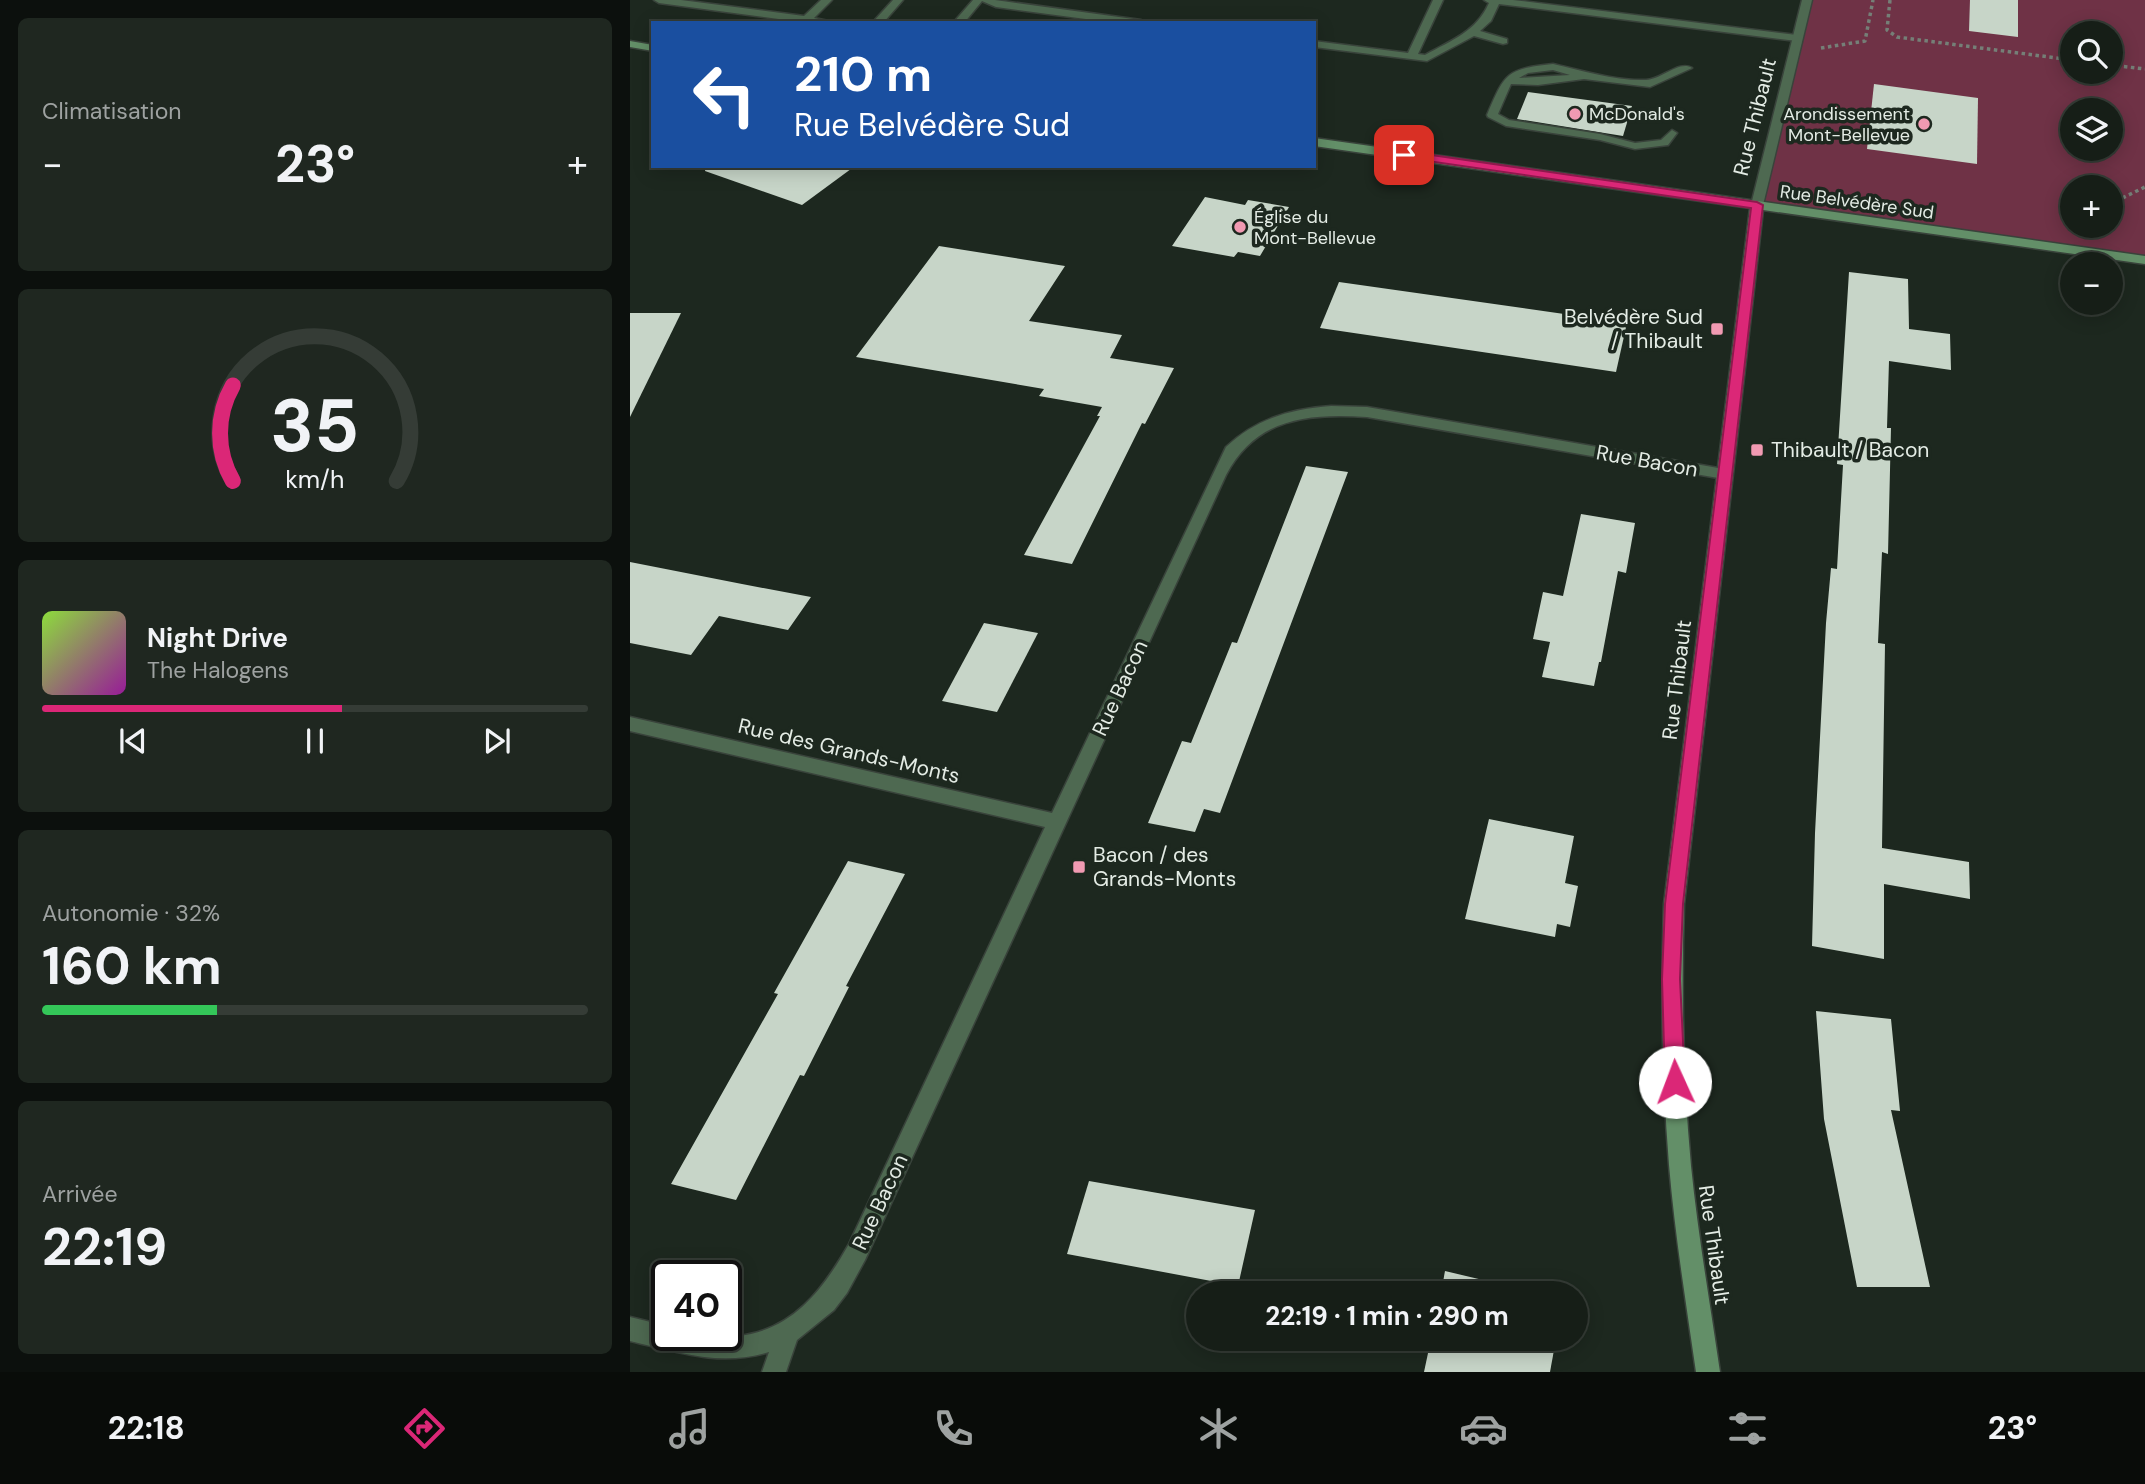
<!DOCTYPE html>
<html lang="fr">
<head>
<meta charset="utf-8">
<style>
	body { margin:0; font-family:"DM Sans",sans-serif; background:#1f2720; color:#f1f3f6; height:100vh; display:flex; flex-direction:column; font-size:26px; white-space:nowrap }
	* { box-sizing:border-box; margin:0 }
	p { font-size:23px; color:#9ea2a1 }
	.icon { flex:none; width:38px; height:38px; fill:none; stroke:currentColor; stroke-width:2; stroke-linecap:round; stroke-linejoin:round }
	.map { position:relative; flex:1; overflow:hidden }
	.panel { display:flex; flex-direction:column; gap:18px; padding:18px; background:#0c100d; width:630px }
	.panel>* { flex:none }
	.banner { position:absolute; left:21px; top:21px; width:665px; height:147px; border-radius:0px; box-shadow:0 4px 18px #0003,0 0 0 2px #353c36; background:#1a4fa0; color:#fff; overflow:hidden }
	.fabs { position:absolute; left:1430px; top:21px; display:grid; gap:14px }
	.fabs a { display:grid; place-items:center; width:63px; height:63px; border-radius:50%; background:#161e17; box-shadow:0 4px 18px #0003,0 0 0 2px #353c36; font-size:35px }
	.speed { position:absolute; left:21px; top:1260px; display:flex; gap:14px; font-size:35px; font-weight:700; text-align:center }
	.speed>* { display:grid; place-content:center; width:91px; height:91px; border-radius:50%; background:#161e17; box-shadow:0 4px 18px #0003,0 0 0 2px #353c36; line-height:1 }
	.speed .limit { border:4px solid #111; border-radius:10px; background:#fff; color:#111 }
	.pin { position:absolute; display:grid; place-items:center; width:60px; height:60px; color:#fff; margin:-30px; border-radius:14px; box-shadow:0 4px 10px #0006 }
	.me { position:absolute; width:77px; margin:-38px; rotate:358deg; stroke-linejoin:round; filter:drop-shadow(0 0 5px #0008) }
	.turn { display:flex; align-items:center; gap:24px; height:147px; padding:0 28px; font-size:32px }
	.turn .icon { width:91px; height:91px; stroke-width:2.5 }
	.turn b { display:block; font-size:49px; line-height:60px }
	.big { font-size:52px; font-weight:700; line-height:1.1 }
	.panel .widget { flex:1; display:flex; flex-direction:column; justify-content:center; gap:10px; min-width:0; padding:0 24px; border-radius:10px; background:#1f2720 }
	.panel .dial { align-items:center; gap:0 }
	.dial svg { height:182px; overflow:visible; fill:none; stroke:#353c36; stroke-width:7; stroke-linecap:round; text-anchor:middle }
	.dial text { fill:#f1f3f6; stroke:none }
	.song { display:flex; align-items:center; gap:21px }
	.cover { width:84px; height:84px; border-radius:10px; background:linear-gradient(135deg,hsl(90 70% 55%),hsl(300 70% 35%)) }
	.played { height:7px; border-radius:4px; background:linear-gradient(90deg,#db2777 55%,#353c36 55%) }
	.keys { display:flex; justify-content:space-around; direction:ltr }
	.heat { display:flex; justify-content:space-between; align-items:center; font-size:38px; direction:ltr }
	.charge { height:10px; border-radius:5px; background:linear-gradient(90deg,#34c759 32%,#353c36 0) }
	.trip { position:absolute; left:556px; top:1281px; width:402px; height:70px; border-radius:35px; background:#161e17; box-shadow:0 4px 18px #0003,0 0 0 2px #353c36; font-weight:700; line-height:70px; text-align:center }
	.dock { display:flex; height:112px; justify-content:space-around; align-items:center; background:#090c09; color:#9ea2a1 }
	.dock .icon { width:49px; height:49px }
	.dock .active { color:#db2777 }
	.dock b { font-size:32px; color:#f1f3f6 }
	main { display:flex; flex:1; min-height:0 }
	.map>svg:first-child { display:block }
	.green { fill:#6f3246; fill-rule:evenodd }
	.building { fill:#c7d5c8 }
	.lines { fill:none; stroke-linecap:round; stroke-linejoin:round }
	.lane-casing { stroke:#39433b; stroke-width:3 }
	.street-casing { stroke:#39433b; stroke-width:3 }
	.secondary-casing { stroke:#39433b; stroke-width:3 }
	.path { stroke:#757f77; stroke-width:3.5; stroke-dasharray:3.5 3.5; stroke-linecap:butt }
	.lane { fill:#4e6951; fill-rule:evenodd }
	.street { fill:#4e6951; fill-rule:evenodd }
	.secondary { fill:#638f68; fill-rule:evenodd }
	.route { fill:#db2777; stroke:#8e194d; stroke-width:2 }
	.poi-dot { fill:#f19ab2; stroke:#1d281f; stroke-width:2.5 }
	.labels { text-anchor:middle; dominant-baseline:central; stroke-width:7; stroke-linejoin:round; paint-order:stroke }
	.far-poi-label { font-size:18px; fill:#e4ece5; stroke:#1d281f; text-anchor:start }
	.far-street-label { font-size:18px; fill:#e4ece5; stroke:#1d281f }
	.street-label { font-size:21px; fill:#e4ece5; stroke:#1d281f }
	.poi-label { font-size:21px; fill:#e4ece5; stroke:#1d281f; text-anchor:start }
</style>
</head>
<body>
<main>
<section class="panel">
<div class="widget"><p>Climatisation</p>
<div class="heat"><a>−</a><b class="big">23°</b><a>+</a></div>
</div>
<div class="widget dial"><svg viewBox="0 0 100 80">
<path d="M14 69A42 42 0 1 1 86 69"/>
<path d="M14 69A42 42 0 0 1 14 27" stroke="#db2777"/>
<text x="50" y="56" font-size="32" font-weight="700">35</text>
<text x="50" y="72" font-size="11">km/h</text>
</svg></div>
<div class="widget">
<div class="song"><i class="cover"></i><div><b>Night Drive</b><p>The Halogens</p></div></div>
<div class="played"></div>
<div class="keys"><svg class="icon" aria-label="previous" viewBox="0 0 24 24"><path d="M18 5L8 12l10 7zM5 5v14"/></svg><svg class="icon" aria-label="pause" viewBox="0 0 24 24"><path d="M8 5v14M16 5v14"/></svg><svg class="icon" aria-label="next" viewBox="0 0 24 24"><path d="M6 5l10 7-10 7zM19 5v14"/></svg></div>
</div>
<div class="widget"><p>Autonomie · 32%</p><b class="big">160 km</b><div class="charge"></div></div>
<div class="widget"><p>Arrivée</p><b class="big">22:19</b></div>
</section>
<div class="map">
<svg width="1515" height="1372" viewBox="0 0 1515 1372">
	<rect width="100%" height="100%" fill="#1d281f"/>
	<!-- green -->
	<path class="green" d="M1177 0H1515V260L1127 205ZM1442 33H1480V72H1442ZM1442 110H1480V149H1442ZM1442 187H1480V226H1442Z"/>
	<!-- building -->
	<g class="building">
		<polygon points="1340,0 1388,0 1388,37 1339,31"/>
		<polygon points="1244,84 1348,98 1347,164 1237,149"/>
		<polygon points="898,92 1002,106 993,136 887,119"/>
		<polygon points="76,166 225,166 172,205 75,171"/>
		<polygon points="575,197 615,205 618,200 659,207 630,256 608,252 604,257 542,246"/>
		<polygon points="309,246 435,266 399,321 492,335 480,358 544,368 515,424 512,423 442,564 394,555 470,416 467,416 472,407 409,396 414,389 226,357"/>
		<polygon points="1219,272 1278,279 1279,329 1320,334 1321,370 1259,361 1257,428 1261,428 1258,554 1252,552 1248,643 1255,644 1252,848 1339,862 1340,899 1254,884 1254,959 1182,946 1185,833 1196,623 1201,568 1207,569 1213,465 1207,464"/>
		<polygon points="709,282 997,323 986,372 690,328"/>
		<polygon points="0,313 51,313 0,417"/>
		<polygon points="676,466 718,472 590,813 574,809 565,832 518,823 552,741 561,743 602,642 607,643"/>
		<polygon points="951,514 1005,523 996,573 988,571 971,662 969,662 964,686 912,677 920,642 903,639 913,592 933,596"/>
		<polygon points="0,562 112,584 181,597 158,630 89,616 61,655 0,643"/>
		<polygon points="354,623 408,633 367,712 312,701"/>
		<polygon points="859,819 944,836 935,883 948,886 940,927 927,924 925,937 835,919"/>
		<polygon points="218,861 275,874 216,986 219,987 174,1076 170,1075 106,1200 41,1184 148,994 144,993"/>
		<polygon points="1186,1011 1261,1019 1270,1111 1261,1110 1300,1287 1227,1287 1194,1119"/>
		<polygon points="459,1181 625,1210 608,1286 437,1254"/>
		<polygon points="815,1271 908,1293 811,1293"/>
		<polygon points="801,1339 926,1339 920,1372 794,1372"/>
	</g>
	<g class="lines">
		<!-- lane casing -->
		<g class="lane-casing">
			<g id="lane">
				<polygon points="24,0 51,0 174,16 191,0 202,0 184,18 208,23 178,23 29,3"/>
				<polygon points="263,0 273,0 253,23 242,23"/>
				<polygon points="343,0 365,0 511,20 516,23 486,23 366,7 352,1 334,23 323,23"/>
				<path d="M803 0H813L788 54 795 55C822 40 846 32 859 3L854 0H883L1167 35 1172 38 1167 41 869 4 861 21 850 31 877 39V43L873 44 844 36 797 61 684 47V41L778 53Z"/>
				<path d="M923 64C953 71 986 81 1016 80 1031 80 1049 60 1062 68L1020 87 954 79 908 85 881 84 868 114 879 120 970 134 1005 143 1031 140 1042 130 1047 133 1038 145 1005 149 970 140 876 126 858 117 857 115C875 73 876 69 923 64ZM923 70 940 75 889 78 898 73Z"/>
			</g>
		</g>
		<!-- street casing -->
		<g class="street-casing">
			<g id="street">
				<polygon points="1172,0 1182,0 1133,205 1127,209 1121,205"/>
				<path d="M701 406 737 407 1094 469 1102 474 1094 479 737 417C678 413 626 418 596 475L235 1260 217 1293 204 1310 167 1340 156 1372H132L139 1352C90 1367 47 1352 0 1341V1317L37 1326V1335C60 1335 84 1338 107 1336 163 1331 194 1288 219 1244L415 827 0 731V717L422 813 596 447C626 419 660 409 701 406Z"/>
			</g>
		</g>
		<!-- secondary casing -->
		<g class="secondary-casing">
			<g id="secondary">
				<polygon points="0,41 23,45 23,51 0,47"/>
				<path d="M684 138 1515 256V264L1133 210 1054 904C1051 991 1053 1079 1061 1166 1068 1235 1080 1303 1090 1372H1066C1056 1303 1045 1235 1039 1165 1032 1078 1031 991 1034 904L1120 208 684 146Z"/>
			</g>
		</g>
		<!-- path -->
		<g class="path">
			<polyline points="1260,0 1257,30 1267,37 1442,60"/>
			<polyline points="1191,48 1235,41 1243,0"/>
			<polyline points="1480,65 1515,69"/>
			<polyline points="1480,204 1515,187"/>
		</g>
		<!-- lane -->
		<use href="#lane" class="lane"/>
		<!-- street -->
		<use href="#street" class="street"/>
		<!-- secondary -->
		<use href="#secondary" class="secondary"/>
	</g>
	<!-- route -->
	<polygon class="route" points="774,151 1127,202 1133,205 1053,904 1050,979 1055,1082 1052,1089 1045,1091 1038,1089 1035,1082 1032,979 1035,904 1121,208 770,157 769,155"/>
	<!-- markers -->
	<g class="poi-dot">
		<circle cx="945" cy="114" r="7"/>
		<circle cx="1294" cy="124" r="7"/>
		<circle cx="610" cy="227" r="7"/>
		<rect x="1080" y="322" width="14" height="14" rx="3.5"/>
		<rect x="1120" y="443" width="14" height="14" rx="3.5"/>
		<rect x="442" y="860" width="14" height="14" rx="3.5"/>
	</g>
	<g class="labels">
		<!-- far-poi labels -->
		<g class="far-poi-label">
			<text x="959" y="114">McDonald's</text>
			<text x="1280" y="114" text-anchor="end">Arondissement<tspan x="1280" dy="21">Mont-Bellevue</tspan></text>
			<text x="624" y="217">Église du<tspan x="624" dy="21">Mont-Bellevue</tspan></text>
		</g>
		<!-- far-street labels -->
		<g class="far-street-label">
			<text transform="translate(1227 202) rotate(8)">Rue Belvédère Sud</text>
		</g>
		<!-- street labels -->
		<g class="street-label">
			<text transform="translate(1125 117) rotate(-76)">Rue Thibault</text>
			<text transform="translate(1017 461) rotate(10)">Rue Bacon</text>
			<text transform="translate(1047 680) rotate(-83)">Rue Thibault</text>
			<text transform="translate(490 688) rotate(-65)">Rue Bacon</text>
			<text transform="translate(219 751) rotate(13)">Rue des Grands-Monts</text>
			<text transform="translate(250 1202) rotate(-65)">Rue Bacon</text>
			<text transform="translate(1084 1245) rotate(82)">Rue Thibault</text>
		</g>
		<!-- poi labels -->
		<g class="poi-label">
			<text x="1073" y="317" text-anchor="end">Belvédère Sud<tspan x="1073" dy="24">/ Thibault</tspan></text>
			<text x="1141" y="450">Thibault / Bacon</text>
			<text x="463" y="855">Bacon / des<tspan x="463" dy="24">Grands-Monts</tspan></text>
		</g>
	</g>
</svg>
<div class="fabs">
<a><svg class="icon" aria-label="search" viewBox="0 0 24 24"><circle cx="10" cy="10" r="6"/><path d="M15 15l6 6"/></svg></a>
<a><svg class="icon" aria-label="layers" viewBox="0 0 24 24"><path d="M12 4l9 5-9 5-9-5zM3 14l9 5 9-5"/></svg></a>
<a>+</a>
<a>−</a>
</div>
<div class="speed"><div class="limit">40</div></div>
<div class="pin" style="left:774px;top:155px;background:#d93025"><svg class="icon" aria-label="arrive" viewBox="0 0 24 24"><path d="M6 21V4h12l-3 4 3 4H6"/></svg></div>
<svg class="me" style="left:1045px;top:1082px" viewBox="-20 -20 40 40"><circle r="19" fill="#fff"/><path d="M0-13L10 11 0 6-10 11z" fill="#db2777"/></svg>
<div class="trip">22:19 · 1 min · 290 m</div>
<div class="banner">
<div class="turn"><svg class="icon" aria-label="left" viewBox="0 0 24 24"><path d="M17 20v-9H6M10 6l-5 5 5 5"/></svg><div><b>210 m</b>Rue Belvédère Sud</div></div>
</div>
</div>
</main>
<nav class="dock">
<b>22:18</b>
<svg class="icon active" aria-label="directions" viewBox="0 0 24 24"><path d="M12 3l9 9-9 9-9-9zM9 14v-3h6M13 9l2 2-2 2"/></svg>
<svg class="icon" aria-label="music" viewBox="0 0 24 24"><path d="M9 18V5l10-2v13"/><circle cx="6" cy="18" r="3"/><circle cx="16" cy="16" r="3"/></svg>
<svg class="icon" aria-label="phone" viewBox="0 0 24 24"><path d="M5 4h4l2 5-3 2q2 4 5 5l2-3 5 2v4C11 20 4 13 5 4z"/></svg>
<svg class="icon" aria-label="climate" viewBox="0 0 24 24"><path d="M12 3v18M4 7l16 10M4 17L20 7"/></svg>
<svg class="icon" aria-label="car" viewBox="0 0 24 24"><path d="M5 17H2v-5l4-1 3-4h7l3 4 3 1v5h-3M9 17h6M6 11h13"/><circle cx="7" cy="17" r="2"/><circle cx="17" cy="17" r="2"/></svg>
<svg class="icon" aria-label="filters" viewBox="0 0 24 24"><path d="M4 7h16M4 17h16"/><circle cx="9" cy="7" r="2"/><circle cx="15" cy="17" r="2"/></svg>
<b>23°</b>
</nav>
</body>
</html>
